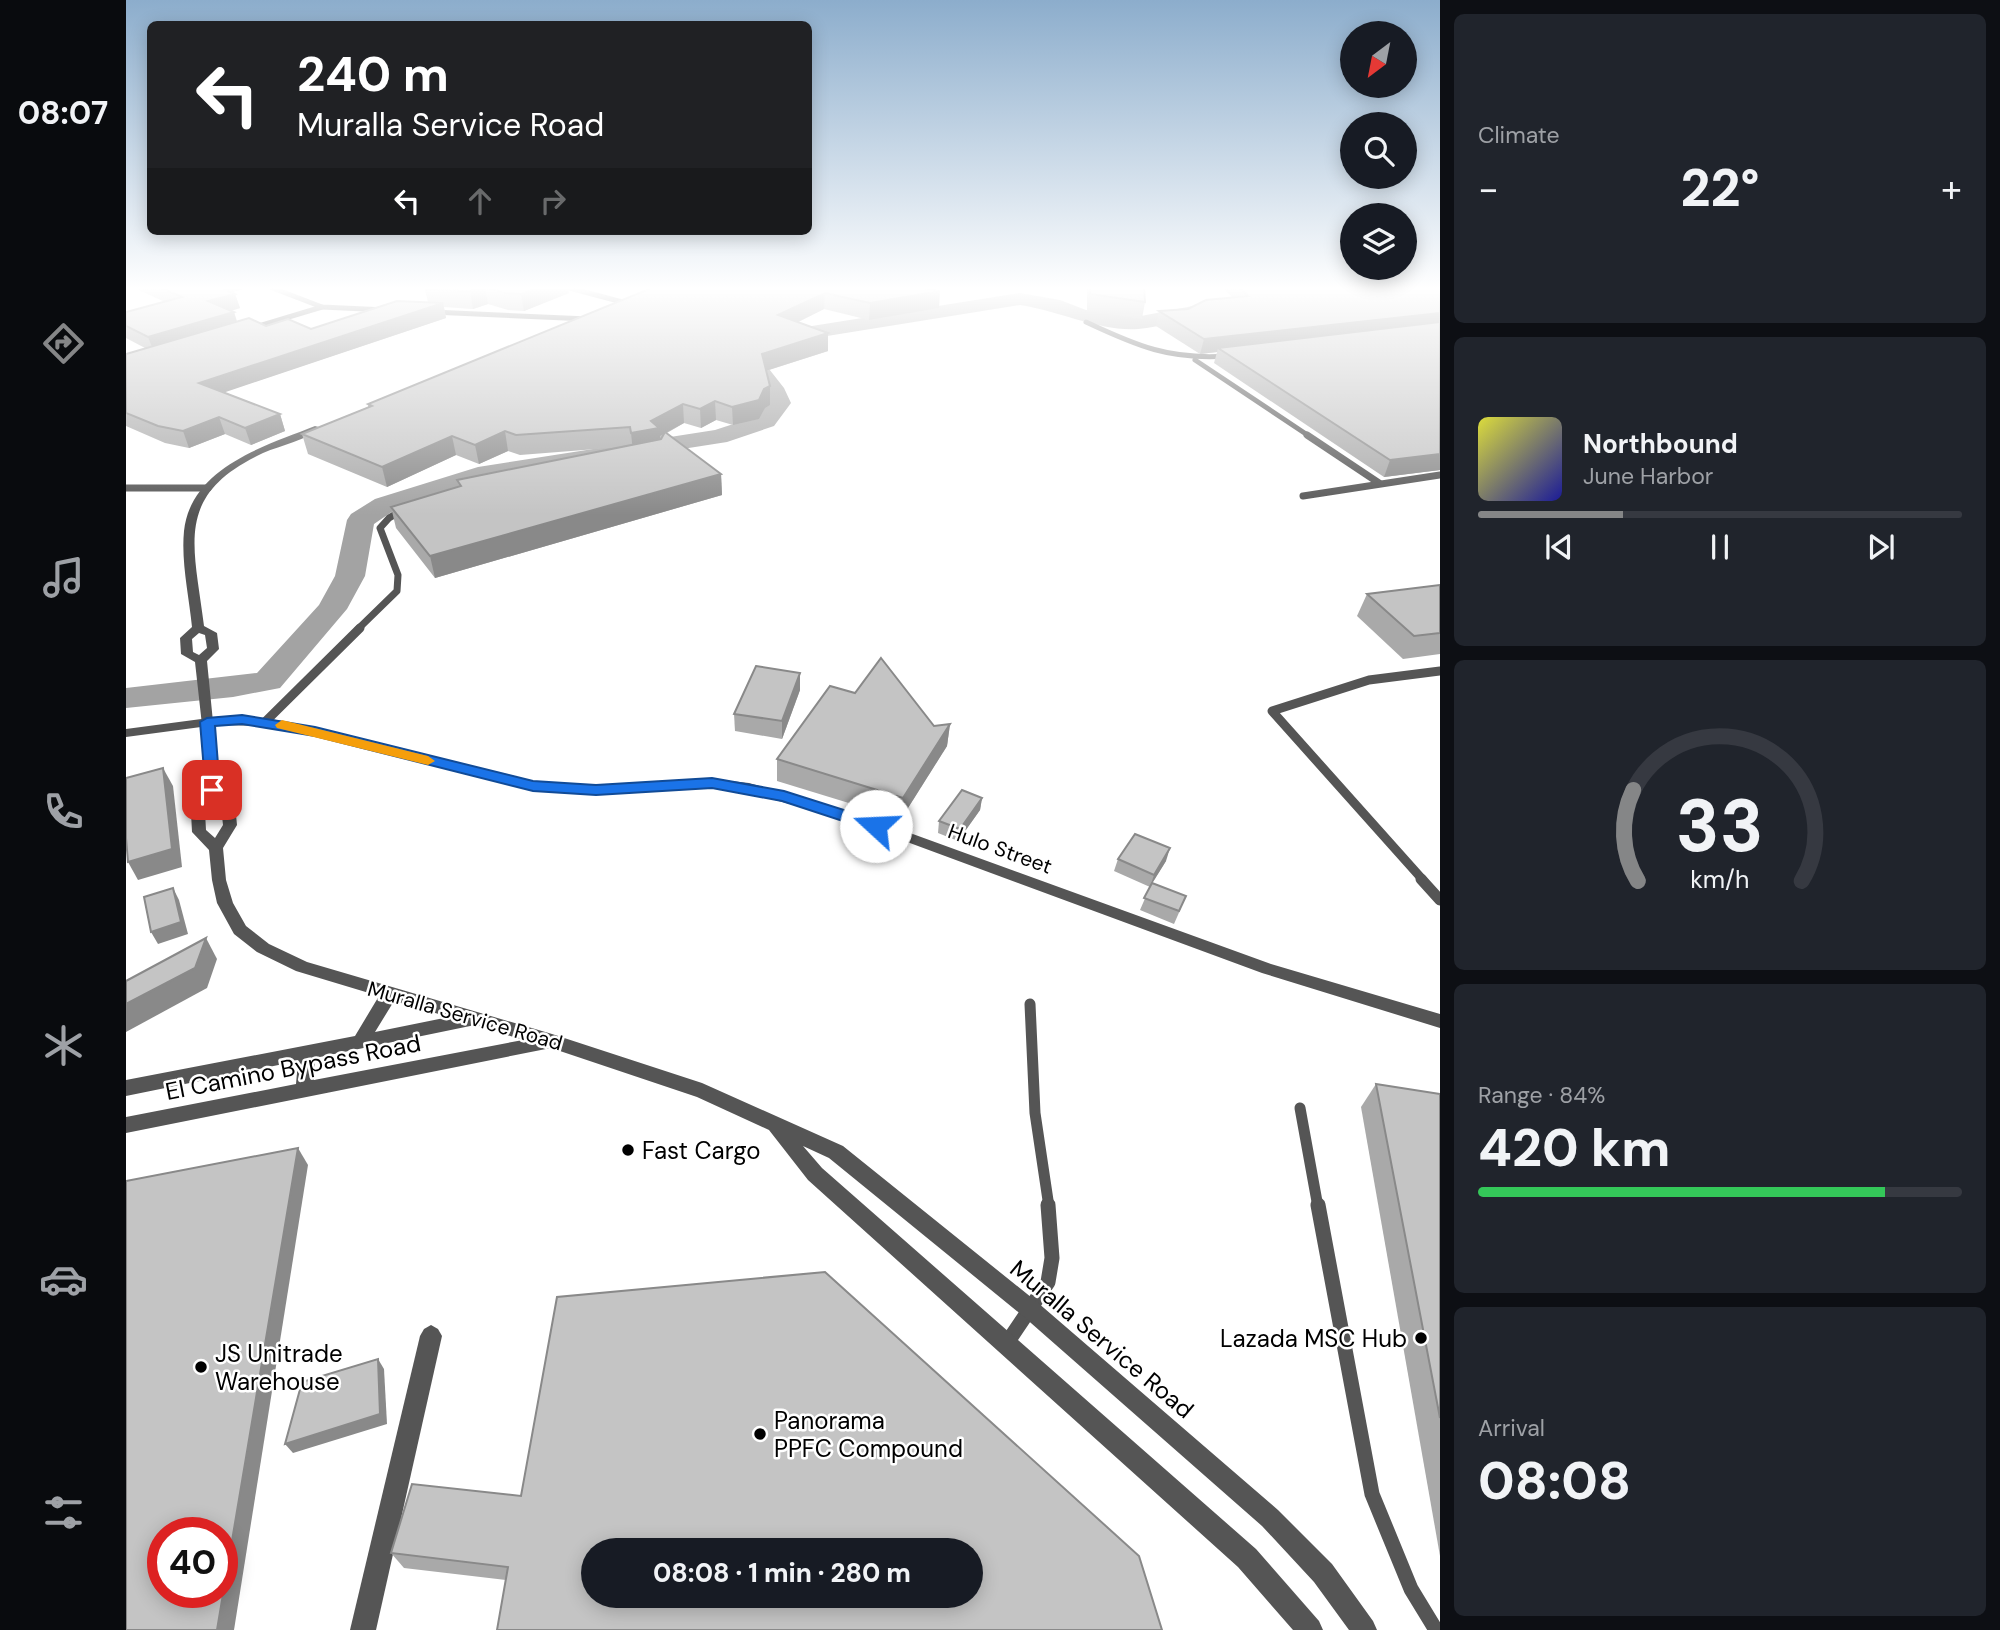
<!DOCTYPE html>
<html lang="en">
<head>
<meta charset="utf-8">
<style>
	body { margin:0; font-family:"DM Sans",sans-serif; background:#20242c; color:#f1f3f6; height:100vh; display:flex; flex-direction:column; font-size:26px; white-space:nowrap }
	* { box-sizing:border-box; margin:0 }
	p { font-size:23px; color:#9ea1a6 }
	.icon { flex:none; width:38px; height:38px; fill:none; stroke:currentColor; stroke-width:2; stroke-linecap:round; stroke-linejoin:round }
	.map { position:relative; flex:1; overflow:hidden }
	.drawer { display:flex; flex-direction:column; gap:14px; padding:14px; background:#0d0f14; width:560px }
	.drawer>* { flex:none }
	.hud { position:absolute; left:21px; top:21px; width:665px; height:214px; border-radius:10px; box-shadow:0 4px 18px #0003; background:#202124; color:#fff; overflow:hidden }
	.needle { width:46px; rotate:212deg }
	.tools { position:absolute; left:1214px; top:21px; display:grid; gap:14px }
	.tools a { display:grid; place-items:center; width:77px; height:77px; border-radius:50%; background:#171b24; box-shadow:0 4px 18px #0003; font-size:35px }
	.speed { position:absolute; left:21px; top:1517px; display:flex; gap:14px; font-size:35px; font-weight:700; text-align:center }
	.speed>* { display:grid; place-content:center; width:91px; height:91px; border-radius:50%; background:#171b24; box-shadow:0 4px 18px #0003; line-height:1 }
	.speed .limit { border:10px solid #d22; background:#fff; color:#111 }
	.pin { position:absolute; display:grid; place-items:center; width:60px; height:60px; color:#fff; margin:-30px; border-radius:14px; box-shadow:0 4px 10px #0006 }
	.me { position:absolute; width:77px; margin:-38px; rotate:290deg; stroke-linejoin:round; filter:drop-shadow(0 0 5px #0008) }
	.turn { display:flex; align-items:center; gap:24px; height:147px; padding:0 35px; font-size:32px }
	.turn .icon { width:91px; height:91px; stroke-width:2.5 }
	.turn b { display:block; font-size:49px; line-height:60px }
	.lanes { display:flex; align-items:center; height:66px; padding:0 35px; background:#0003; justify-content:center; gap:35px; direction:ltr }
	.lanes .off { opacity:.35 }
	.big { font-size:52px; font-weight:800; line-height:1.1 }
	.drawer .card { flex:1; display:flex; flex-direction:column; justify-content:center; gap:10px; min-width:0; padding:0 24px; border-radius:10px; background:#20242c }
	.drawer .dial { align-items:center; gap:0 }
	.dial svg { height:182px; overflow:visible; fill:none; stroke:#363941; stroke-width:7; stroke-linecap:round; text-anchor:middle }
	.dial text { fill:#f1f3f6; stroke:none }
	.song { display:flex; align-items:center; gap:21px }
	.cover { width:84px; height:84px; border-radius:10px; background:linear-gradient(135deg,hsl(60 70% 55%),hsl(240 70% 35%)) }
	.played { height:7px; border-radius:4px; background:linear-gradient(90deg,#858687 30%,#363941 30%) }
	.keys { display:flex; justify-content:space-around; direction:ltr }
	.heat { display:flex; justify-content:space-between; align-items:center; font-size:38px; direction:ltr }
	.charge { height:10px; border-radius:5px; background:linear-gradient(90deg,#34c759 84%,#363941 0) }
	.trip { position:absolute; left:455px; top:1538px; width:402px; height:70px; border-radius:35px; background:#171b24; box-shadow:0 4px 18px #0003; font-weight:800; line-height:70px; text-align:center }
	main { display:flex; flex:1; min-height:0 }
	.menu { display:flex; flex-direction:column; width:126px; justify-content:space-around; align-items:center; background:#090b0e; color:#9ea1a6 }
	.menu .icon { width:49px; height:49px }
	.menu .on { color:#858687 }
	.menu b { font-size:32px; color:#f1f3f6 }
	.map>svg:first-child { display:block }
	.lines { fill:none; stroke-linecap:round; stroke-linejoin:round }
	.river { fill:#a3a3a3; fill-rule:evenodd }
	.service-far4 { stroke:#555; stroke-width:5 }
	.service-far3 { stroke:#555; stroke-width:7 }
	.service-far2 { stroke:#555; stroke-width:9 }
	.service-far1 { stroke:#555; stroke-width:11 }
	.service { stroke:#555; stroke-width:15 }
	.minor { fill:#555; fill-rule:evenodd }
	.tertiary { fill:#555; fill-rule:evenodd }
	.wall { fill:#a9a9a9 }
	.shaded-wall { fill:#898989 }
	.building { fill:#c4c4c4; stroke:#898989; stroke-width:2; fill-rule:evenodd }
	.route { fill:#1a73e8; stroke:#114b97; stroke-width:2 }
	.slow { fill:#f59e0b }
	.poi-dot { fill:#000; stroke:#fff; stroke-width:2.5 }
	.labels { text-anchor:middle; dominant-baseline:central; stroke-width:5; stroke-linejoin:round; paint-order:stroke }
	.street-label { font-size:21px; fill:#000; stroke:#fff }
	.near-street-label { font-size:24px; fill:#000; stroke:#fff }
	.near-poi-label { font-size:24px; fill:#000; stroke:#fff; text-anchor:start }
</style>
</head>
<body>
<main>
<nav class="menu">
<b>08:07</b>
<svg class="icon on" aria-label="directions" viewBox="0 0 24 24"><path d="M12 3l9 9-9 9-9-9zM9 14v-3h6M13 9l2 2-2 2"/></svg>
<svg class="icon" aria-label="music" viewBox="0 0 24 24"><path d="M9 18V5l10-2v13"/><circle cx="6" cy="18" r="3"/><circle cx="16" cy="16" r="3"/></svg>
<svg class="icon" aria-label="phone" viewBox="0 0 24 24"><path d="M5 4h4l2 5-3 2q2 4 5 5l2-3 5 2v4C11 20 4 13 5 4z"/></svg>
<svg class="icon" aria-label="climate" viewBox="0 0 24 24"><path d="M12 3v18M4 7l16 10M4 17L20 7"/></svg>
<svg class="icon" aria-label="car" viewBox="0 0 24 24"><path d="M5 17H2v-5l4-1 3-4h7l3 4 3 1v5h-3M9 17h6M6 11h13"/><circle cx="7" cy="17" r="2"/><circle cx="17" cy="17" r="2"/></svg>
<svg class="icon" aria-label="filters" viewBox="0 0 24 24"><path d="M4 7h16M4 17h16"/><circle cx="9" cy="7" r="2"/><circle cx="15" cy="17" r="2"/></svg>
</nav>
<div class="map">
<svg width="1314" height="1630" viewBox="0 0 1314 1630">
	<rect width="100%" height="100%" fill="#fff"/>
	<g class="lines">
		<!-- river -->
		<path class="river" d="M894 293 934 300 960 310 1010 317 1082 303 1092 309 1082 315C1059 319 1035 327 1012 329 976 332 930 310 894 305L670 341 640 350 636 360 658 388 665 403 648 426 601 442 365 479 267 511 248 524 239 576 221 609 154 688 107 697 0 708V688L131 673 193 605 209 576 221 520 225 514 249 499 352 467 589 430 632 416 641 403 636 389 614 360 625 342 667 329Z"/>
		<!-- service-far4 -->
		<g class="service-far4">
			<polyline points="144,287 196,307 260,310"/>
			<polyline points="440,287 500,303"/>
			<polyline points="306,312 462,319"/>
			<path d="M960 322C1011 346 1044 360 1101 356"/>
			<polyline points="126,328 196,307"/>
			<polyline points="1069,360 1183,436"/>
		</g>
		<!-- service-far3 -->
		<g class="service-far3">
			<polyline points="1181,435 1253,483"/>
			<polyline points="0,488 82,488"/>
			<polyline points="1177,496 1314,475"/>
			<polyline points="232,629 271,591 272,575 254,528 263,518 278,509"/>
		</g>
		<!-- service-far2 -->
		<g class="service-far2">
			<polyline points="139,722 234,628"/>
			<polyline points="1297,880 1146,711 1243,680 1314,671"/>
		</g>
		<!-- service-far1 -->
		<g class="service-far1">
			<polyline points="1295,879 1314,900"/>
			<polyline points="904,1004 909,1113 923,1207"/>
			<polyline points="1174,1108 1192,1207"/>
		</g>
		<!-- service -->
		<g class="service">
			<polyline points="1192,1205 1246,1494 1285,1589 1310,1630"/>
			<polyline points="881,1343 922,1282 926,1258 922,1205"/>
		</g>
		<!-- minor -->
		<g class="minor">
			<path d="M189 426 196 428C180 440 156 445 137 453 47 495 68 544 78 626L91 633 93 649 81 661 87 722 86 725H76L69 662 55 654 54 638 66 627C63 596 55 562 58 531 65 467 139 446 189 426ZM73 633 79 635 81 648 73 655 67 652 66 639Z"/>
			<polygon points="305,1325 312,1329 316,1336 250,1630 224,1630 294,1336 298,1329"/>
		</g>
		<!-- tertiary -->
		<path class="tertiary" d="M98 716 139 718 189 727 407 781 470 785 586 779 623 783 729 813 1145 964 1314 1014V1028L1136 973 719 819 623 793 586 787 470 795 407 791 189 735 139 726 88 725 93 789 109 805 111 825 97 848 100 880 107 903 120 926 143 944 181 962 426 1034 576 1083 717 1146 911 1302 1152 1510 1206 1564 1247 1621 1251 1630H1223L1188 1582 1136 1526 897 1316 703 1158 677 1146 696 1168 1130 1549 1193 1621 1197 1630H1167L1112 1567 682 1180 643 1130 571 1097 425 1048 0 1133V1117L170 1084 172 1061 0 1096V1080L229 1036 253 996 170 971 131 952 108 934 91 903 86 880 83 850 66 832 65 812 79 790 75 727 0 737V729ZM87 799 95 807 97 825 89 838 80 830 79 812ZM268 1001 323 1017 249 1032ZM349 1025 397 1040 188 1080 189 1058Z"/>
	</g>
	<!-- wall -->
	<g class="wall">
		<polygon points="6,287 125,287 106,292 109,294 114,308 105,311 108,312 111,321 140,326 185,329 302,302 299,290 305,288 305,287 442,287 443,293 398,311 382,310 362,304 347,309 318,307 320,318 98,392 154,414 159,431 125,445 99,434 63,448 39,443 0,426 0,354 19,348 0,338 0,312 39,302"/>
		<polygon points="528,287 793,287 813,308 743,320 698,309 672,322 702,351 640,371 644,405 639,408 633,419 607,425 590,420 575,428 558,423 541,433 595,474 596,495 309,578 270,528 265,507 333,487 331,480 496,447 394,455 382,451 353,464 330,455 261,487 182,454 176,434 242,407 242,404"/>
		<polygon points="923,287 1018,287 1019,302 1016,319 961,311 961,290"/>
		<polygon points="1096,287 1314,287 1314,470 1258,477 1088,363 1091,352 1074,354 1030,326 1033,311 1062,309 1106,297"/>
		<polygon points="1314,585 1314,654 1277,659 1231,616 1241,594"/>
		<polygon points="674,673 674,690 656,739 609,731 608,714"/>
		<polygon points="824,724 821,746 775,819 651,781 651,759"/>
		<polygon points="856,798 854,810 832,841 812,833 813,821"/>
		<polygon points="992,859 1040,861 1026,883 1055,908 1048,924 1014,910 1024,887 988,871"/>
		<polygon points="1250,1084 1314,1094 1314,1556 1235,1107"/>
		<polygon points="395,1496 380,1580 278,1568 265,1553"/>
	</g>
	<!-- shaded-wall -->
	<g class="shaded-wall">
		<polygon points="84,287 125,287 88,297"/>
		<polygon points="359,287 362,304 347,309 344,291"/>
		<polygon points="413,287 442,287 443,293 398,311 395,294"/>
		<polygon points="814,291 813,308 743,320 744,303"/>
		<polygon points="699,293 698,309 652,332 652,315"/>
		<polygon points="109,294 114,308 87,316 82,301"/>
		<polygon points="317,303 320,318 79,399 73,383"/>
		<polygon points="108,312 112,327 28,352 22,337"/>
		<polygon points="1314,313 1314,327 1092,348 1091,352 1074,354 1078,339"/>
		<polygon points="702,333 702,351 636,372 636,354"/>
		<polygon points="644,386 644,405 639,408 633,419 607,425 606,407"/>
		<polygon points="589,401 590,420 575,428 574,409"/>
		<polygon points="557,404 558,423 534,436 535,447 507,452 505,433 525,421"/>
		<polygon points="154,414 159,431 125,445 119,428"/>
		<polygon points="93,417 99,434 63,448 57,431"/>
		<polygon points="379,431 382,451 353,464 349,445"/>
		<polygon points="326,436 330,455 261,487 256,467"/>
		<polygon points="1314,454 1314,470 1258,477 1264,460"/>
		<polygon points="595,474 596,495 309,578 304,556"/>
		<polygon points="674,673 674,690 656,739 656,721"/>
		<polygon points="824,724 821,746 775,819 777,798"/>
		<polygon points="37,768 47,786 56,867 12,880 2,862"/>
		<polygon points="856,798 854,810 832,841 834,829"/>
		<polygon points="1044,848 1040,861 1024,887 1028,875"/>
		<polygon points="47,888 53,900 62,934 32,944 25,932"/>
		<polygon points="80,938 91,959 81,988 0,1032 0,1004"/>
		<polygon points="172,1148 182,1165 108,1630 91,1630"/>
		<polygon points="252,1359 258,1369 261,1424 167,1453 159,1444"/>
	</g>
	<!-- building -->
	<g class="building">
		<polygon points="33,287 93,287 109,294 82,301 108,312 22,337 0,326 0,312 56,297"/>
		<polygon points="308,287 358,287 344,291 299,290"/>
		<polygon points="359,287 413,287 395,294 379,293"/>
		<polygon points="528,287 793,287 814,291 744,303 699,293 652,315 702,333 636,354 644,386 638,389 633,400 606,407 589,401 574,409 557,404 525,421 533,428 505,433 504,427 390,435 379,431 349,445 326,436 256,467 176,434 246,406 242,404"/>
		<polygon points="964,287 1018,287 1019,302 964,294"/>
		<polygon points="1113,287 1314,287 1314,313 1078,339 1033,311 1062,309 1080,300 1122,296"/>
		<polygon points="271,301 317,303 73,383 154,414 119,428 93,417 57,431 32,426 0,413 0,354 123,318 140,326 162,319 185,329"/>
		<polygon points="1314,322 1314,454 1264,460 1092,348"/>
		<polygon points="539,432 595,474 304,556 265,507 335,486 331,480 535,439"/>
		<polygon points="1314,585 1314,633 1288,636 1241,594"/>
		<polygon points="755,658 808,726 824,724 777,798 651,759 704,686 729,693"/>
		<polygon points="630,666 674,673 656,721 608,714"/>
		<polygon points="37,768 46,849 2,862 0,838 0,778"/>
		<polygon points="836,790 856,798 834,829 813,821"/>
		<polygon points="1009,834 1044,848 1028,875 992,859"/>
		<polygon points="1026,883 1060,896 1053,911 1018,898"/>
		<polygon points="47,888 55,922 25,932 18,897"/>
		<polygon points="80,938 69,968 0,1004 0,981"/>
		<polygon points="1250,1084 1314,1094 1314,1418"/>
		<path d="M172 1148 91 1630H0V1181ZM37 1533H96V1592H37Z"/>
		<path d="M699 1272 1013 1556 1036 1630H371L382 1567 265 1553 286 1484 395 1496 431 1297ZM467 1550H845V1596H467Z"/>
		<polygon points="252,1359 254,1414 159,1444 176,1382"/>
	</g>
	<!-- sky -->
	<linearGradient id="sky" x2="0" y2="1"><stop stop-color="#8cadcc"/><stop offset="0.56" stop-color="#fff"/><stop offset="1" stop-color="#fff" stop-opacity="0"/></linearGradient>
	<rect width="1314" height="515" fill="url(#sky)"/>
	<!-- route -->
	<polygon class="route" points="116,715 189,727 407,781 470,785 586,778 658,791 756,822 758,826 750,832 656,801 586,788 470,795 407,791 189,736 116,724 89,726 94,790 91,794 80,794 74,722 81,718"/>
	<!-- slow -->
	<polygon class="slow" points="156,720 302,756 309,761 302,765 151,728 149,725"/>
	<!-- markers -->
	<g class="poi-dot">
		<circle cx="502" cy="1150" r="7"/>
		<circle cx="1295" cy="1338" r="7"/>
		<circle cx="75" cy="1367" r="7"/>
		<circle cx="634" cy="1434" r="7"/>
	</g>
	<g class="labels">
		<!-- street labels -->
		<g class="street-label">
			<text transform="translate(874 849) rotate(20)">Hulo Street</text>
			<text transform="translate(339 1016) rotate(16)">Muralla Service Road</text>
		</g>
		<!-- near-street labels -->
		<g class="near-street-label">
			<text transform="translate(167 1067) rotate(-11)">El Camino Bypass Road</text>
			<text transform="translate(976 1339) rotate(40)">Muralla Service Road</text>
		</g>
		<!-- near-poi labels -->
		<g class="near-poi-label">
			<text x="516" y="1150">Fast Cargo</text>
			<text x="1281" y="1338" text-anchor="end">Lazada MSC Hub</text>
			<text x="89" y="1353">JS Unitrade<tspan x="89" dy="28">Warehouse</tspan></text>
			<text x="648" y="1420">Panorama<tspan x="648" dy="28">PPFC Compound</tspan></text>
		</g>
	</g>
</svg>
<div class="tools">
<a><svg class="needle" viewBox="-14 -14 28 28"><path d="M0-13l5 13h-10z" fill="#e53935"/><path d="M0 13l5-13h-10z" fill="#9ea1a6"/></svg></a>
<a><svg class="icon" aria-label="search" viewBox="0 0 24 24"><circle cx="10" cy="10" r="6"/><path d="M15 15l6 6"/></svg></a>
<a><svg class="icon" aria-label="layers" viewBox="0 0 24 24"><path d="M12 4l9 5-9 5-9-5zM3 14l9 5 9-5"/></svg></a>
</div>
<div class="speed"><div class="limit">40</div></div>
<div class="pin" style="left:86px;top:790px;background:#d93025"><svg class="icon" aria-label="arrive" viewBox="0 0 24 24"><path d="M6 21V4h12l-3 4 3 4H6"/></svg></div>
<svg class="me" style="left:750px;top:826px" viewBox="-20 -20 40 40"><circle r="19" fill="#fff"/><path d="M0-13L10 11 0 6-10 11z" fill="#1a73e8"/></svg>
<div class="trip">08:08 · 1 min · 280 m</div>
<div class="hud">
<div class="turn"><svg class="icon" aria-label="left" viewBox="0 0 24 24"><path d="M17 20v-9H6M10 6l-5 5 5 5"/></svg><div><b>240 m</b>Muralla Service Road</div></div>
<div class="lanes"><svg class="icon" aria-label="left" viewBox="0 0 24 24"><path d="M17 20v-9H6M10 6l-5 5 5 5"/></svg><svg class="icon off" aria-label="ahead" viewBox="0 0 24 24"><path d="M12 20V5M6 11l6-6 6 6"/></svg><svg class="icon off" aria-label="right" viewBox="0 0 24 24"><path d="M7 20v-9h11M14 6l5 5-5 5"/></svg></div>
</div>
</div>
<section class="drawer">
<div class="card"><p>Climate</p>
<div class="heat"><a>−</a><b class="big">22°</b><a>+</a></div>
</div>
<div class="card">
<div class="song"><i class="cover"></i><div><b>Northbound</b><p>June Harbor</p></div></div>
<div class="played"></div>
<div class="keys"><svg class="icon" aria-label="previous" viewBox="0 0 24 24"><path d="M18 5L8 12l10 7zM5 5v14"/></svg><svg class="icon" aria-label="pause" viewBox="0 0 24 24"><path d="M8 5v14M16 5v14"/></svg><svg class="icon" aria-label="next" viewBox="0 0 24 24"><path d="M6 5l10 7-10 7zM19 5v14"/></svg></div>
</div>
<div class="card dial"><svg viewBox="0 0 100 80">
<path d="M14 69A42 42 0 1 1 86 69"/>
<path d="M14 69A42 42 0 0 1 12 29" stroke="#858687"/>
<text x="50" y="56" font-size="32" font-weight="700">33</text>
<text x="50" y="72" font-size="11">km/h</text>
</svg></div>
<div class="card"><p>Range · 84%</p><b class="big">420 km</b><div class="charge"></div></div>
<div class="card"><p>Arrival</p><b class="big">08:08</b></div>
</section>
</main>
</body>
</html>
